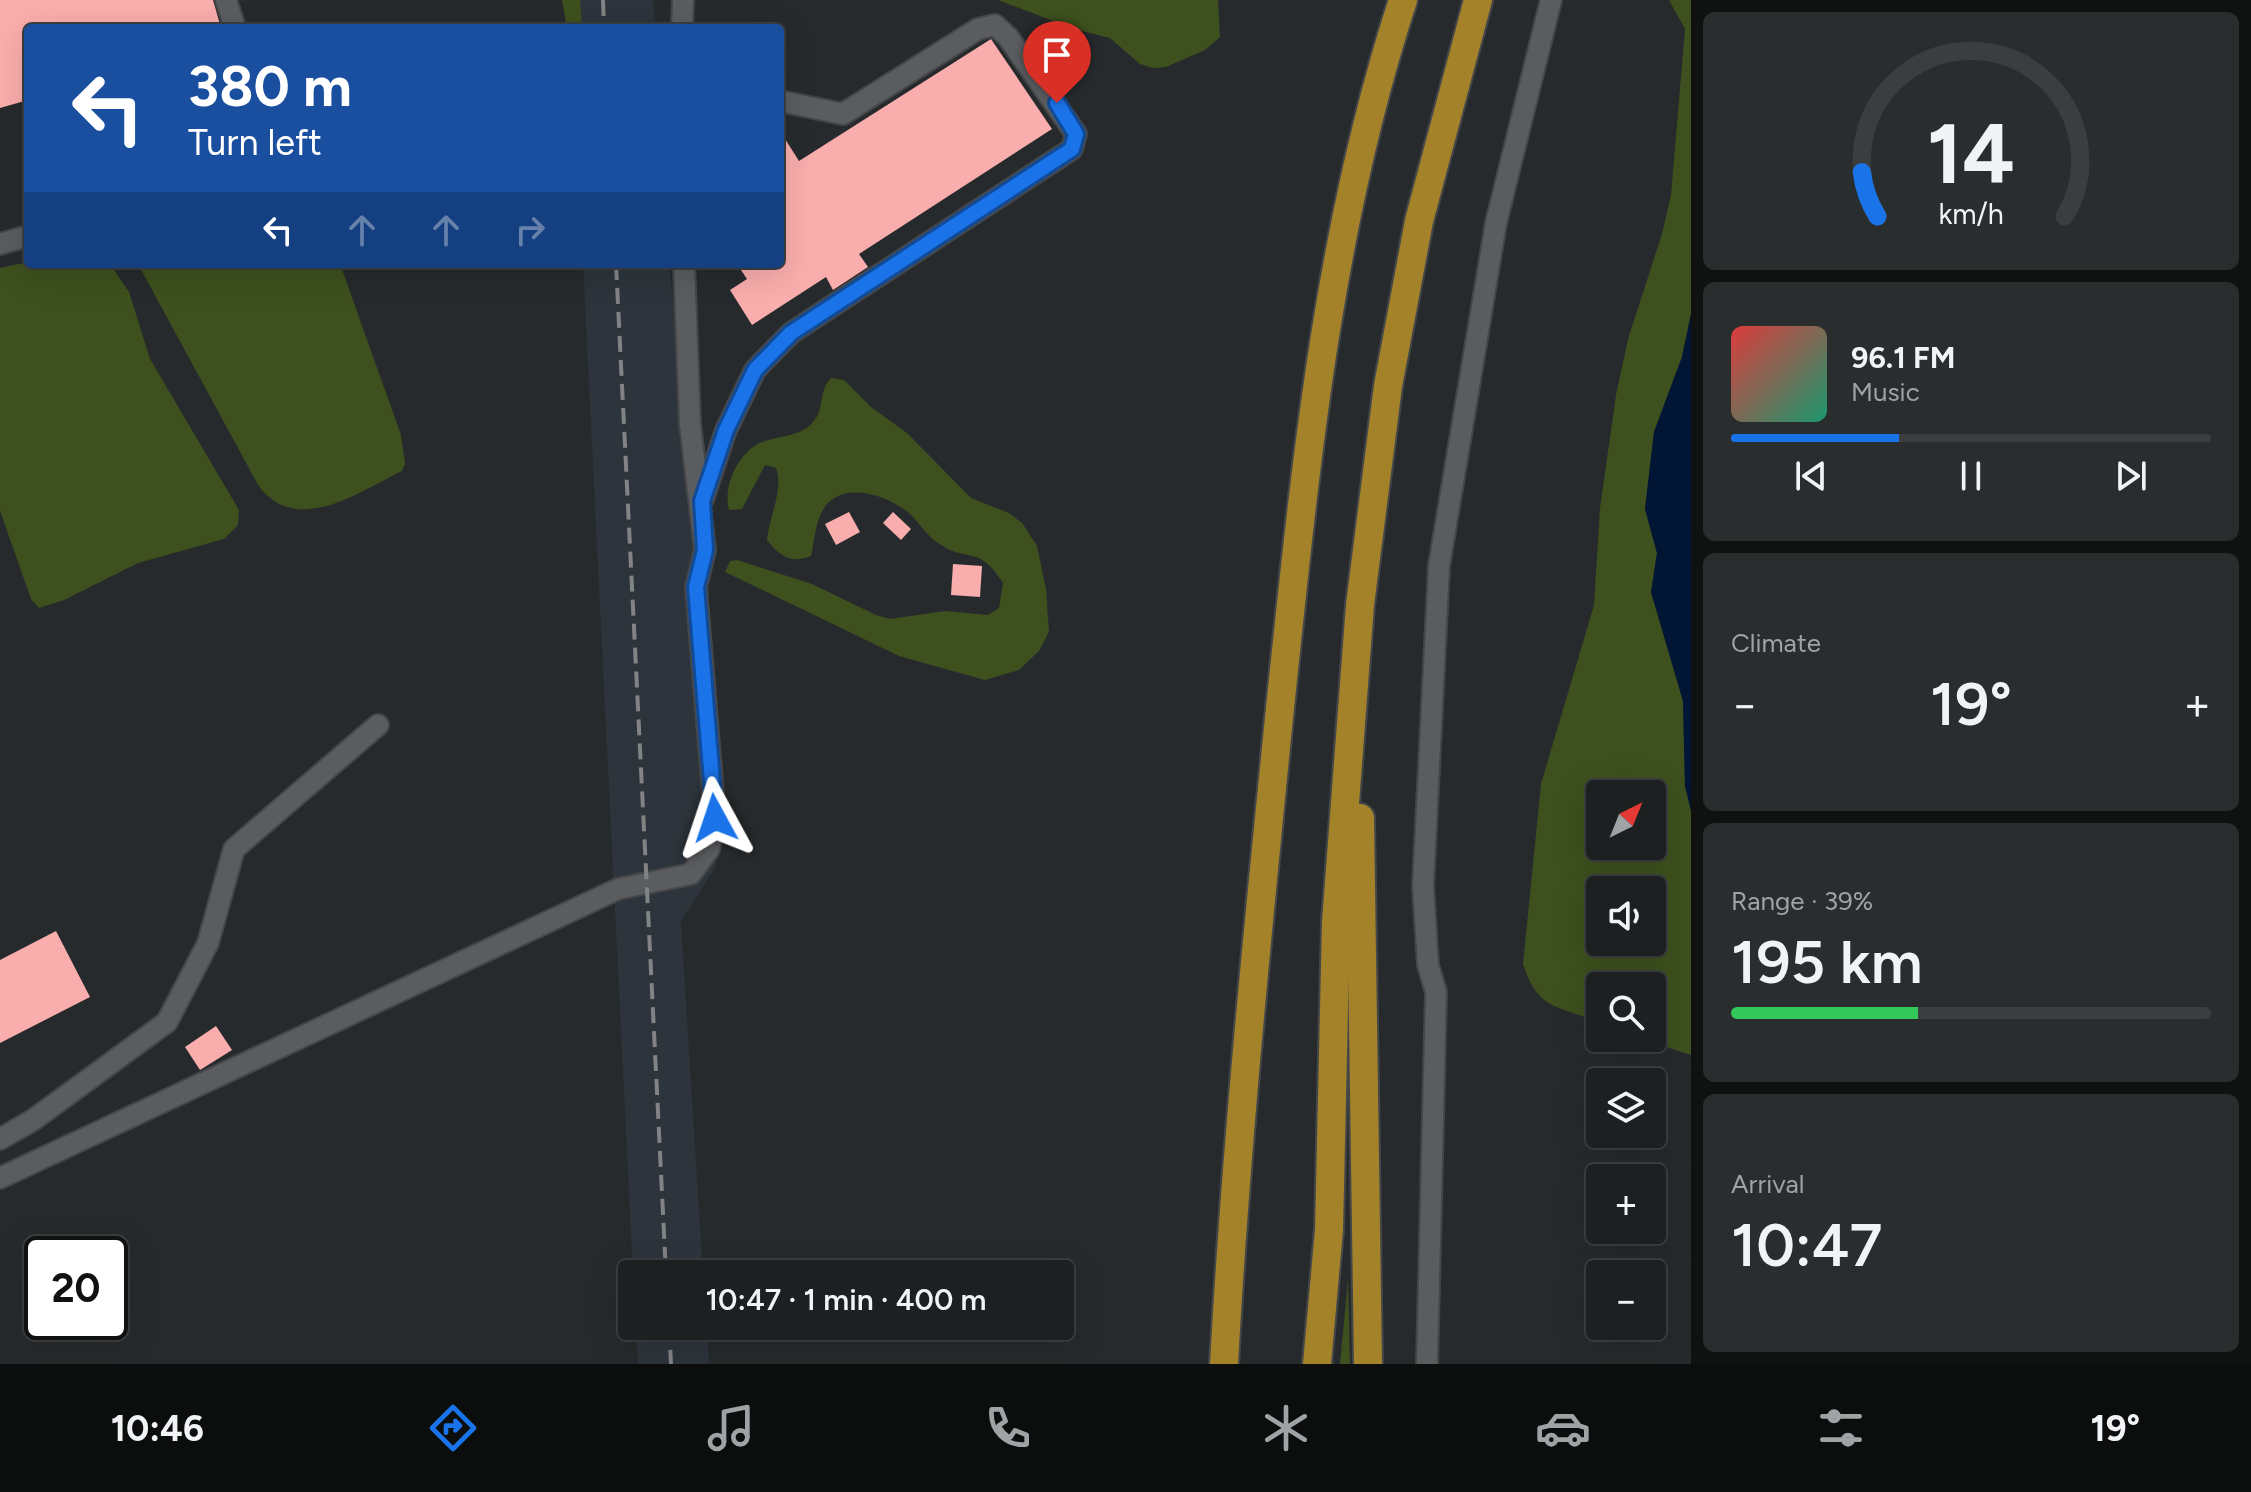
<!DOCTYPE html>
<html lang="en">
<head>
<meta charset="utf-8">
<style>
	body { margin:0; font-family:Figtree,sans-serif; background:#2a2d2e; color:#f1f3f6; height:100vh; display:flex; flex-direction:column; font-size:30px; white-space:nowrap }
	* { box-sizing:border-box; margin:0 }
	p { font-size:26px; color:#a0a3a5 }
	.icon { flex:none; width:44px; height:44px; fill:none; stroke:currentColor; stroke-width:2; stroke-linecap:round; stroke-linejoin:round }
	.map { position:relative; flex:1; overflow:hidden }
	.side { display:flex; flex-direction:column; gap:12px; padding:12px; background:#101212; width:560px }
	.side>* { flex:none }
	.banner { position:absolute; left:24px; top:24px; width:760px; height:244px; border-radius:8px; box-shadow:0 8px 32px #0002,0 0 0 2px #3b3e3f; background:#1a4fa0; color:#fff; overflow:hidden }
	.needle { width:52px; rotate:43deg }
	.fabs { position:absolute; left:1586px; top:780px; display:grid; gap:16px }
	.fabs a { display:grid; place-items:center; width:80px; height:80px; border-radius:8px; background:#1d2021; box-shadow:0 8px 32px #0002,0 0 0 2px #3b3e3f; font-size:40px }
	.speed { position:absolute; left:24px; top:1236px; display:flex; gap:16px; font-size:40px; font-weight:700; text-align:center }
	.speed>* { display:grid; place-content:center; width:104px; height:104px; border-radius:50%; background:#1d2021; box-shadow:0 8px 32px #0002,0 0 0 2px #3b3e3f; line-height:1 }
	.speed .limit { border:4px solid #111; border-radius:12px; background:#fff; color:#111 }
	.pin { position:absolute; display:grid; place-items:center; width:68px; height:68px; color:#fff; margin:-82px -34px; border-radius:50% 50% 50% 0; rotate:-45deg; box-shadow:0 0 8px #0007 }
	.pin .icon { rotate:45deg }
	.me { position:absolute; width:88px; margin:-44px; rotate:355deg; stroke-linejoin:round; filter:drop-shadow(0 0 6px #0008) }
	.turn { display:flex; align-items:center; gap:28px; height:168px; padding:0 32px; font-size:36px }
	.turn .icon { width:104px; height:104px; stroke-width:2.5 }
	.turn b { display:block; font-size:56px; line-height:68px }
	.lanes { display:flex; align-items:center; height:76px; padding:0 32px; background:#0003; justify-content:center; gap:40px; direction:ltr }
	.lanes .off { opacity:.35 }
	.big { font-size:60px; font-weight:600; line-height:1.1 }
	.side .card { flex:1; display:flex; flex-direction:column; justify-content:center; gap:12px; min-width:0; padding:0 28px; border-radius:12px; background:#2a2d2e }
	.side .dial { align-items:center; gap:0 }
	.dial svg { height:208px; overflow:visible; fill:none; stroke:#3b3e3f; stroke-width:7; stroke-linecap:round; text-anchor:middle }
	.dial text { fill:#f1f3f6; stroke:none }
	.song { display:flex; align-items:center; gap:24px }
	.cover { width:96px; height:96px; border-radius:12px; background:linear-gradient(135deg,hsl(0 70% 55%),hsl(160 70% 35%)) }
	.played { height:8px; border-radius:4px; background:linear-gradient(90deg,#1a73e8 35%,#3b3e3f 35%) }
	.keys { display:flex; justify-content:space-around; direction:ltr }
	.heat { display:flex; justify-content:space-between; align-items:center; font-size:44px; direction:ltr }
	.charge { height:12px; border-radius:6px; background:linear-gradient(90deg,#34c759 39%,#3b3e3f 0) }
	.trip { position:absolute; left:618px; top:1260px; width:456px; height:80px; border-radius:8px; background:#1d2021; box-shadow:0 8px 32px #0002,0 0 0 2px #3b3e3f; font-weight:600; line-height:80px; text-align:center }
	.tab-bar { display:flex; height:128px; justify-content:space-around; align-items:center; background:#0c0d0d; color:#a0a3a5 }
	.tab-bar .icon { width:56px; height:56px }
	.tab-bar .current { color:#1a73e8 }
	.tab-bar b { font-size:36px; color:#f1f3f6 }
	main { display:flex; flex:1; min-height:0 }
	.map>svg:first-child { display:block }
	.built { fill:#2d343b }
	.green { fill:#3d501d; fill-rule:evenodd }
	.water { fill:#001634 }
	.building { fill:#f9adac }
	.lines { fill:none; stroke-linecap:round; stroke-linejoin:round }
	.minor-casing { stroke:#444648; stroke-width:24 }
	.highway-casing { stroke:#444648; stroke-width:32 }
	.minor { stroke:#5a5c5f; stroke-width:20 }
	.highway { stroke:#a3822a; stroke-width:28 }
	.rail { stroke:#818385; stroke-width:4; stroke-dasharray:16 8; stroke-linecap:butt }
	.route-casing { stroke:#114b97; stroke-width:20 }
	.route { stroke:#1a73e8; stroke-width:14 }
</style>
</head>
<body>
<main>
<div class="map">
<svg width="1691" height="1364" viewBox="0 0 1691 1364">
	<rect width="100%" height="100%" fill="#272a2c"/>
	<!-- built -->
	<g class="built">
		<polygon points="570,0 653,0 655,28 572,28"/>
		<polygon points="583,264 669,264 705,591 723,823 715,868 681,921 703,1274 633,1274"/>
		<polygon points="636,1326 707,1326 709,1364 638,1364"/>
	</g>
	<!-- green -->
	<g class="green">
		<polygon points="562,0 580,0 582,28 567,28"/>
		<polygon points="998,0 1218,0 1220,37 1205,50 1166,67 1153,68 1140,64 1110,38 1074,29"/>
		<path d="M1669 0H1691V314L1682 357 1654 432 1645 509 1657 553 1651 592 1683 701 1685 786 1691 811V1055L1639 1038H1652V986H1600V1023C1559 1005 1538 1012 1523 964L1541 784 1594 605 1600 508 1616 395 1628 339 1662 234 1671 195 1685 29ZM1600 794H1652V846H1600ZM1600 890H1652V942H1600Z"/>
		<polygon points="28,262 110,264 129,292 150,359 239,510 238,525 224,539 138,563 64,600 39,608 31,599 0,511 0,268"/>
		<path d="M138 264H340L401 435 405 464 402 471C357 493 296 537 258 485Z"/>
		<path d="M831 378 844 380 871 407 907 433 971 498 1009 513 1022 523 1037 546 1046 589 1049 632 1039 651 1019 670 985 680 899 656 725 572 730 561 737 560 812 584 876 615 890 619 945 611 988 615 999 608 1003 583C978 543 968 564 938 543 926 535 918 521 908 512 888 496 848 482 828 503 815 517 815 539 811 556 790 564 780 556 767 540 769 517 784 489 776 468L765 465 742 509 729 510C723 487 736 458 756 445 773 435 799 439 813 422 825 409 818 391 831 378Z"/>
		<polygon points="1348,1280 1350,1364 1340,1364"/>
	</g>
	<!-- water -->
	<polygon class="water" points="1691,314 1691,811 1685,786 1683,701 1651,592 1657,553 1645,509 1654,432 1682,357"/>
	<!-- building -->
	<g class="building">
		<polygon points="0,0 213,0 221,28 28,28 28,100 0,108"/>
		<polygon points="991,39 1052,129 859,254 868,267 833,290 826,277 752,325 730,290 747,279 737,264 780,264 780,131 799,161"/>
		<polygon points="849,512 860,532 836,545 825,524"/>
		<polygon points="893,512 911,529 901,540 883,523"/>
		<polygon points="953,564 982,566 980,597 951,595"/>
		<polygon points="56,931 90,997 0,1043 0,960"/>
		<polygon points="216,1026 232,1050 200,1070 185,1047"/>
	</g>
	<g class="lines">
		<!-- minor casing -->
		<g class="minor-casing">
			<g id="minor">
				<polyline points="226,0 235,28"/>
				<polyline points="682,28 683,0"/>
				<polyline points="0,244 28,236"/>
				<polyline points="703,499 726,430 755,370 791,333 1072,149 1076,134 1008,37 995,25 978,29 843,114 780,101"/>
				<polyline points="0,1139 33,1120 167,1022 208,943 234,849 378,725"/>
				<polyline points="0,1178 618,889 691,874 709,849 715,818 696,587 705,550 690,424 684,264"/>
				<polyline points="1427,1364 1436,992 1428,965 1423,886 1439,566 1496,223 1551,0"/>
			</g>
		</g>
		<!-- highway casing -->
		<g class="highway-casing">
			<g id="highway">
				<polyline points="1360,818 1368,1364"/>
				<path d="M1224 1364C1236 1145 1258 927 1280 708 1305 470 1328 229 1403 0"/>
				<polyline points="1317,1364 1329,1230 1336,922 1360,605 1388,386 1419,221 1478,0"/>
			</g>
		</g>
		<!-- minor -->
		<use href="#minor" class="minor"/>
		<!-- highway -->
		<use href="#highway" class="highway"/>
		<!-- rail -->
		<g class="rail">
			<polyline points="603,0 604,28"/>
			<polyline points="616,264 666,1274"/>
			<polyline points="669,1326 671,1364"/>
		</g>
	</g>
	<g class="lines">
		<!-- route casing -->
		<g class="route-casing">
			<polyline id="route" points="715,818 696,587 705,550 702,501 726,430 755,370 791,333 1072,149 1076,134 1057,103"/>
		</g>
		<!-- route -->
		<use href="#route" class="route"/>
	</g>
</svg>
<div class="fabs">
<a><svg class="needle" viewBox="-14 -14 28 28"><path d="M0-13l5 13h-10z" fill="#e53935"/><path d="M0 13l5-13h-10z" fill="#a0a3a5"/></svg></a>
<a><svg class="icon" aria-label="sound" viewBox="0 0 24 24"><path d="M4 9h4l5-4v14l-5-4H4zM17 9q2 3 0 6"/></svg></a>
<a><svg class="icon" aria-label="search" viewBox="0 0 24 24"><circle cx="10" cy="10" r="6"/><path d="M15 15l6 6"/></svg></a>
<a><svg class="icon" aria-label="layers" viewBox="0 0 24 24"><path d="M12 4l9 5-9 5-9-5zM3 14l9 5 9-5"/></svg></a>
<a>+</a>
<a>−</a>
</div>
<div class="speed"><div class="limit">20</div></div>
<div class="pin" style="left:1057px;top:103px;background:#d93025"><svg class="icon" aria-label="arrive" viewBox="0 0 24 24"><path d="M6 21V4h12l-3 4 3 4H6"/></svg></div>
<svg class="me" style="left:715px;top:818px" viewBox="-20 -20 40 40"><path d="M0-17L14 15 0 8-14 15z" fill="#1a73e8" stroke="#fff" stroke-width="4"/></svg>
<div class="trip">10:47 · 1 min · 400 m</div>
<div class="banner">
<div class="turn"><svg class="icon" aria-label="left" viewBox="0 0 24 24"><path d="M17 20v-9H6M10 6l-5 5 5 5"/></svg><div><b>380 m</b>Turn left</div></div>
<div class="lanes"><svg class="icon" aria-label="left" viewBox="0 0 24 24"><path d="M17 20v-9H6M10 6l-5 5 5 5"/></svg><svg class="icon off" aria-label="ahead" viewBox="0 0 24 24"><path d="M12 20V5M6 11l6-6 6 6"/></svg><svg class="icon off" aria-label="ahead" viewBox="0 0 24 24"><path d="M12 20V5M6 11l6-6 6 6"/></svg><svg class="icon off" aria-label="right" viewBox="0 0 24 24"><path d="M7 20v-9h11M14 6l5 5-5 5"/></svg></div>
</div>
</div>
<section class="side">
<div class="card dial"><svg viewBox="0 0 100 80">
<path d="M14 69A42 42 0 1 1 86 69"/>
<path d="M14 69A42 42 0 0 1 8 52" stroke="#1a73e8"/>
<text x="50" y="56" font-size="32" font-weight="700">14</text>
<text x="50" y="72" font-size="11">km/h</text>
</svg></div>
<div class="card">
<div class="song"><i class="cover"></i><div><b>96.1 FM</b><p>Music</p></div></div>
<div class="played"></div>
<div class="keys"><svg class="icon" aria-label="previous" viewBox="0 0 24 24"><path d="M18 5L8 12l10 7zM5 5v14"/></svg><svg class="icon" aria-label="pause" viewBox="0 0 24 24"><path d="M8 5v14M16 5v14"/></svg><svg class="icon" aria-label="next" viewBox="0 0 24 24"><path d="M6 5l10 7-10 7zM19 5v14"/></svg></div>
</div>
<div class="card"><p>Climate</p>
<div class="heat"><a>−</a><b class="big">19°</b><a>+</a></div>
</div>
<div class="card"><p>Range · 39%</p><b class="big">195 km</b><div class="charge"></div></div>
<div class="card"><p>Arrival</p><b class="big">10:47</b></div>
</section>
</main>
<nav class="tab-bar">
<b>10:46</b>
<svg class="icon current" aria-label="directions" viewBox="0 0 24 24"><path d="M12 3l9 9-9 9-9-9zM9 14v-3h6M13 9l2 2-2 2"/></svg>
<svg class="icon" aria-label="music" viewBox="0 0 24 24"><path d="M9 18V5l10-2v13"/><circle cx="6" cy="18" r="3"/><circle cx="16" cy="16" r="3"/></svg>
<svg class="icon" aria-label="phone" viewBox="0 0 24 24"><path d="M5 4h4l2 5-3 2q2 4 5 5l2-3 5 2v4C11 20 4 13 5 4z"/></svg>
<svg class="icon" aria-label="climate" viewBox="0 0 24 24"><path d="M12 3v18M4 7l16 10M4 17L20 7"/></svg>
<svg class="icon" aria-label="car" viewBox="0 0 24 24"><path d="M5 17H2v-5l4-1 3-4h7l3 4 3 1v5h-3M9 17h6M6 11h13"/><circle cx="7" cy="17" r="2"/><circle cx="17" cy="17" r="2"/></svg>
<svg class="icon" aria-label="filters" viewBox="0 0 24 24"><path d="M4 7h16M4 17h16"/><circle cx="9" cy="7" r="2"/><circle cx="15" cy="17" r="2"/></svg>
<b>19°</b>
</nav>
</body>
</html>
